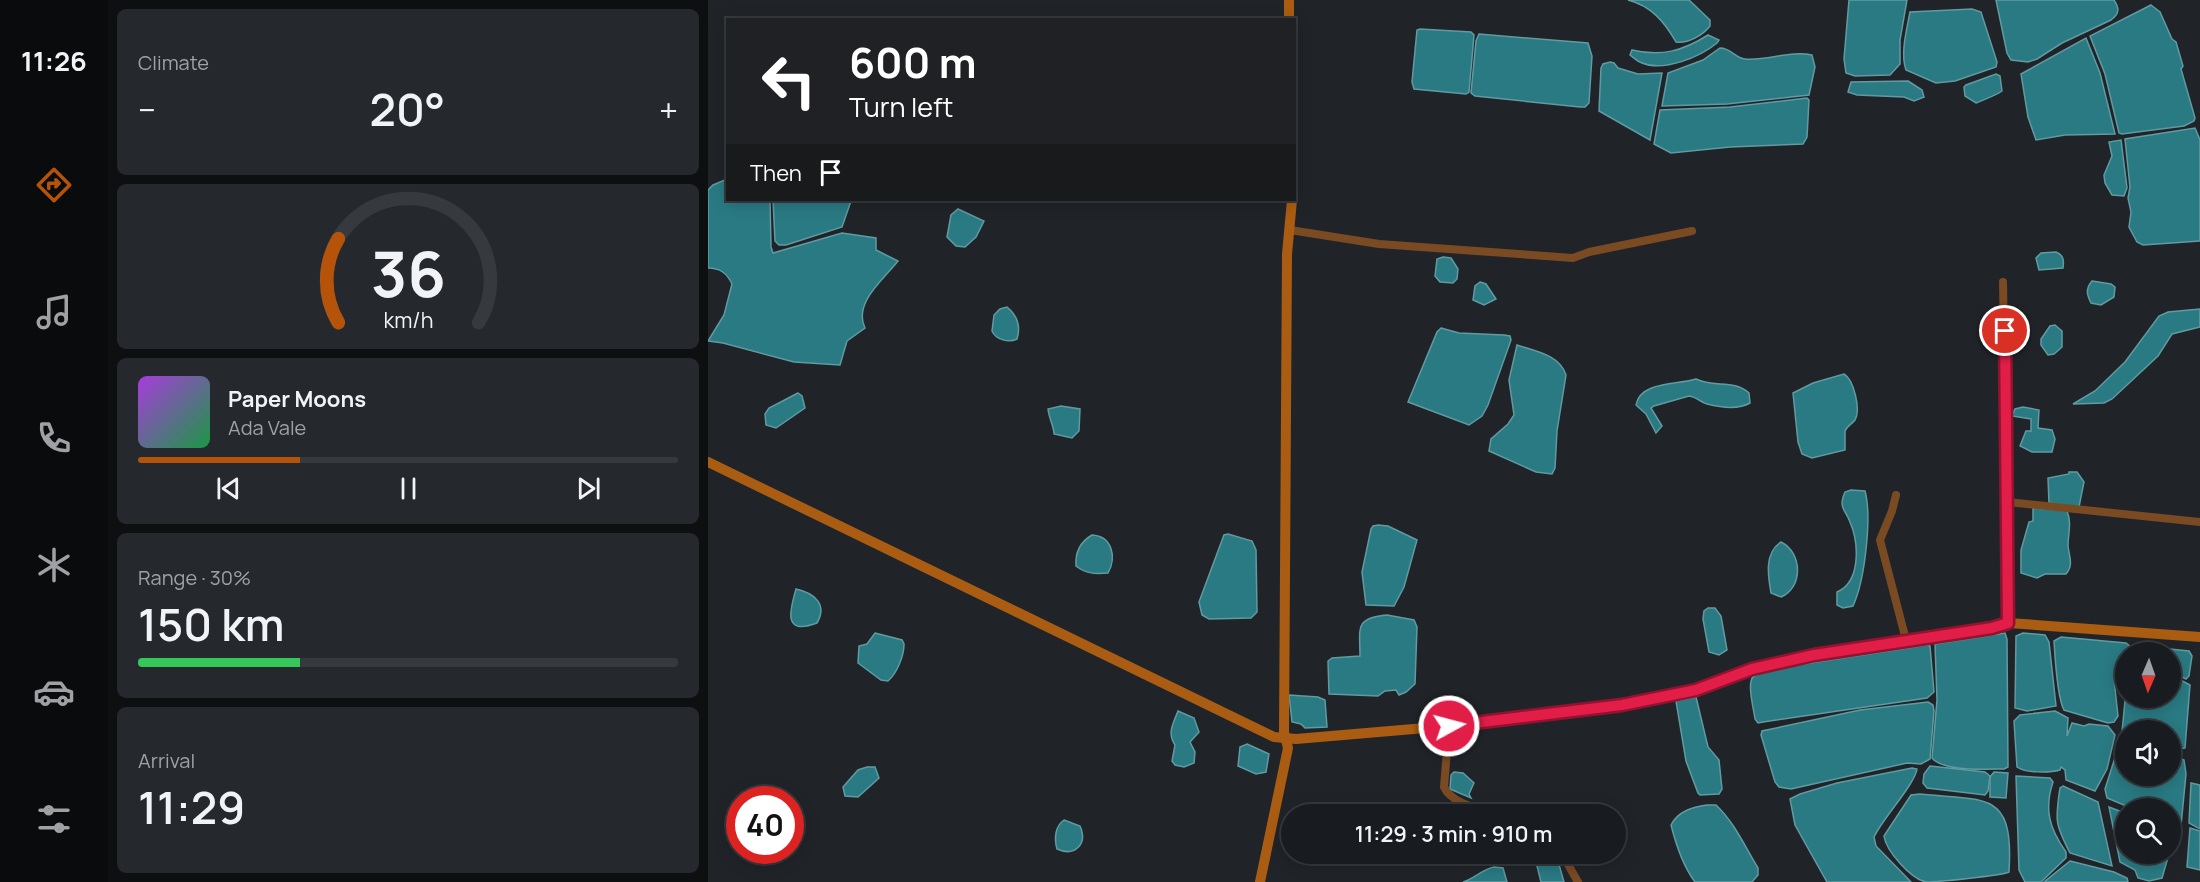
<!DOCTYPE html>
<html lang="en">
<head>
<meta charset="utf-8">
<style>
	body { margin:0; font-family:Manrope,sans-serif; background:#25282c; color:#f1f3f6; height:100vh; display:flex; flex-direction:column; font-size:22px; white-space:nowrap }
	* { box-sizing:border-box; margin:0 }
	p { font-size:20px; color:#9fa1a4 }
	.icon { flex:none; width:33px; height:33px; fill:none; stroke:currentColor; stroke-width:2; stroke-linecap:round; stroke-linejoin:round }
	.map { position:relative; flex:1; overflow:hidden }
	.drawer { display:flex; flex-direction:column; gap:9px; padding:9px; background:#0d0f11; width:600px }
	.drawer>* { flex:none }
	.top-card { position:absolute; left:18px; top:18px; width:570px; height:183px; border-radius:0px; box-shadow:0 3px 15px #0003,0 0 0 2px #36393d; background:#202124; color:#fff; overflow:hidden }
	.needle { width:39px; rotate:182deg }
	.controls { position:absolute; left:1407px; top:642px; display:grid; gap:12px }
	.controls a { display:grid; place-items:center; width:66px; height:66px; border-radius:50%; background:#181b1f; box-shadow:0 3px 15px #0003,0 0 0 2px #36393d; font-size:30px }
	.speed { position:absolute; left:18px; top:786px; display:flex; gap:12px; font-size:30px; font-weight:700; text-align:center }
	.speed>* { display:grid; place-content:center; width:78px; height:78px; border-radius:50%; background:#181b1f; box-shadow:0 3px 15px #0003,0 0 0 2px #36393d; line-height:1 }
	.speed .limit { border:9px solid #d22; background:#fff; color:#111 }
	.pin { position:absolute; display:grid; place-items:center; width:51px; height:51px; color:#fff; margin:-26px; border:3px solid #fff; border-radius:50%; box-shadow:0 2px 6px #0007 }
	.me { position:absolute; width:66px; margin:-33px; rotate:83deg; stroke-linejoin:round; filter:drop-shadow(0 0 4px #0008) }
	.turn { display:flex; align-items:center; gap:21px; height:126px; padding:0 24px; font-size:27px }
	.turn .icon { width:78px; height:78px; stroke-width:2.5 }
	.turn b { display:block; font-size:42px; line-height:51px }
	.then { display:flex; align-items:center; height:57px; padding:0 24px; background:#0003; gap:12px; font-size:22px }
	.big { font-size:45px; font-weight:600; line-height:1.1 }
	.drawer .card { flex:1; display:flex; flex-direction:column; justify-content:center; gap:9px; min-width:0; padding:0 21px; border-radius:9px; background:#25282c }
	.drawer .dial { align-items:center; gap:0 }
	.dial svg { height:156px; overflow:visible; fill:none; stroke:#36393d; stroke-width:7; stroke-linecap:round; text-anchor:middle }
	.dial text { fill:#f1f3f6; stroke:none }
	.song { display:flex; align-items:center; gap:18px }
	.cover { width:72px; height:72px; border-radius:9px; background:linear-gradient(135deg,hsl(280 70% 55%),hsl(140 70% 35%)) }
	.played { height:6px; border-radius:3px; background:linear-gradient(90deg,#b45309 30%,#36393d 30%) }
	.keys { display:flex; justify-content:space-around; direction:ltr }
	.heat { display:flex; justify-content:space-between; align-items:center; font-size:33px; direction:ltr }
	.charge { height:9px; border-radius:4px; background:linear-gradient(90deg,#34c759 30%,#36393d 0) }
	.trip { position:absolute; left:573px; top:804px; width:345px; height:60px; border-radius:30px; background:#181b1f; box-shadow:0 3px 15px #0003,0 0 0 2px #36393d; font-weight:600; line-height:60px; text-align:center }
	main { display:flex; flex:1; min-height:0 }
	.menu { display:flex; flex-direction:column; width:108px; justify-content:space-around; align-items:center; background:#0a0b0c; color:#9fa1a4 }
	.menu .icon { width:42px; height:42px }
	.menu .on { color:#b45309 }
	.menu b { font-size:27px; color:#f1f3f6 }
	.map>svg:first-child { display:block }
	.water { fill:#2a7a83; stroke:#619aa1; stroke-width:1.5 }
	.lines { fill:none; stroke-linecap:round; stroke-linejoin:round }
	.street { stroke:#7a4a23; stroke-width:8 }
	.secondary { stroke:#aa5d12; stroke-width:10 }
	.route-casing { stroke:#92132f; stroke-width:15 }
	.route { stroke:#e11d48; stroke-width:10 }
</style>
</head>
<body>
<main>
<nav class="menu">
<b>11:26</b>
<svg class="icon on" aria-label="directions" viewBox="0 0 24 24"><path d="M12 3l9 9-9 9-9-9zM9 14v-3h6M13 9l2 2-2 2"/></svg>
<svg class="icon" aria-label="music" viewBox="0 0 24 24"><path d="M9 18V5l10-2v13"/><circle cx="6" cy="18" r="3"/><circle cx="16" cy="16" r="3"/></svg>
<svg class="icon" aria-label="phone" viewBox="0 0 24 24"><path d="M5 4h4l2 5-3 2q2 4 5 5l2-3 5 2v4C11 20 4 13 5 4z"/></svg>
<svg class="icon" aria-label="climate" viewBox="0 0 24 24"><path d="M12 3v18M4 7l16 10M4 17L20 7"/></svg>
<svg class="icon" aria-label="car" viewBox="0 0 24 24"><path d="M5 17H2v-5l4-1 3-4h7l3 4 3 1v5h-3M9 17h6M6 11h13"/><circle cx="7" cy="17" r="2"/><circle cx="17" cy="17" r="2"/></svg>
<svg class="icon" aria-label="filters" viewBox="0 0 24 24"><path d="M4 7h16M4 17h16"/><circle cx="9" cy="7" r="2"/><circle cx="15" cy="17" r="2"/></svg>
</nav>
<section class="drawer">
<div class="card"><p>Climate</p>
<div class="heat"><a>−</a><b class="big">20°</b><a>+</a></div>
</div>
<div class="card dial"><svg viewBox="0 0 100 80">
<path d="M14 69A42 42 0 1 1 86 69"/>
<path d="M14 69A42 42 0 0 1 14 26" stroke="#b45309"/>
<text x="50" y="56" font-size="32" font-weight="700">36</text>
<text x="50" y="72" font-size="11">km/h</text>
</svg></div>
<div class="card">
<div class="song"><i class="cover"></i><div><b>Paper Moons</b><p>Ada Vale</p></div></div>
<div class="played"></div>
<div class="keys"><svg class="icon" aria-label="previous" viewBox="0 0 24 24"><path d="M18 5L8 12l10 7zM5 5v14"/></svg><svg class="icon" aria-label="pause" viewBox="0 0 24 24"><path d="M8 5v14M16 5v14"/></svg><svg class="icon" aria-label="next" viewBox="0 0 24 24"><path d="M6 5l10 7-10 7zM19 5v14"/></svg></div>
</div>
<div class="card"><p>Range · 30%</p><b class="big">150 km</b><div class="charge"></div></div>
<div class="card"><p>Arrival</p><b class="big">11:29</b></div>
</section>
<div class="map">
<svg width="1492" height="882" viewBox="0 0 1492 882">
	<rect width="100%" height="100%" fill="#202429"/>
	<!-- water -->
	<g class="water">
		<path d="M920 0H981L1002 20V26C995 35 980 44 968 42 956 21 943 6 920 0Z"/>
		<polygon points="1141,0 1199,0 1192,40 1192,64 1182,75 1147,76 1138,73 1136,59"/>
		<path d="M1288 0H1406C1412 9 1411 14 1403 20L1354 43 1329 59 1320 62 1303 60 1299 53Z"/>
		<polygon points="1443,5 1452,12 1464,39 1468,42 1475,66 1473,69 1487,118 1486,121 1476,126 1414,134 1411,133 1397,74 1382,36"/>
		<path d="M1264 9 1273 12 1289 62 1288 67 1247 81 1228 83 1198 70C1192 53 1199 29 1202 12Z"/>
		<polygon points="712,29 763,32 766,35 761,92 758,94 706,89 704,82 709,30"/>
		<polygon points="771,34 880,43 884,56 881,103 877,107 872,107 767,96 763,93 768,41"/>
		<path d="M1000 35 1011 40 1009 43C992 57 956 72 934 63 930 62 926 58 922 55L924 50C953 57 975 51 1000 35Z"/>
		<polygon points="1378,38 1392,73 1407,134 1357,135 1328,140 1320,117 1313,74"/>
		<path d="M1012 48C1023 48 1027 58 1037 59 1059 61 1083 50 1104 55L1107 67 1101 95 1019 104 954 106 960 73 995 60Z"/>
		<polygon points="902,62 906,63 910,68 930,74 954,73 942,140 891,111 893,68 895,64"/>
		<path d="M1288 74 1292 76 1294 91C1289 95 1275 100 1268 103L1257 96 1256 87 1258 85Z"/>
		<polygon points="1200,81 1214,90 1216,97 1206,101 1196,97 1149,95 1140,92 1143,82"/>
		<polygon points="1099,98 1101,100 1099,137 1095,144 1022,147 963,153 946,144 952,110 1022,107"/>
		<polygon points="1487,128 1492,140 1492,241 1435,245 1429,242 1421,227 1423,212 1420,198 1422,187 1417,139"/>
		<polygon points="1413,140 1419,188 1416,196 1404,195 1397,183 1396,175 1404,156 1401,142"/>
		<path d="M19 179 20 200H62L63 247 65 253 134 233 168 238V250L190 261C175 280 145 303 157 328L139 341 132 365 86 362 15 343 0 341 16 315 24 284C19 273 12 268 0 268V190L5 185Z"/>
		<polygon points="65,200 143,200 143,201 134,227 78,245 71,245 67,241"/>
		<polygon points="250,209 276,221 268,237 257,247 248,246 239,237 243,215"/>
		<path d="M1348 252C1356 255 1356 261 1355 268L1331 270 1328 258 1333 253Z"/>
		<polygon points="735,257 743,258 750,269 749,279 745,283 732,282 727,276 729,259"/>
		<path d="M1384 281 1403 284 1407 287 1406 297 1393 305 1383 303C1379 295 1377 289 1384 281Z"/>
		<polygon points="772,282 778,284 788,299 776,305 765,300 767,286"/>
		<path d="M299 307C310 316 313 326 309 339 301 343 288 340 284 331L286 315 292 309Z"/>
		<polygon points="1492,309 1492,327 1464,334 1450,356 1404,399 1396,403 1365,404 1387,391 1417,362 1451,316 1460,312"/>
		<polygon points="1347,325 1354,331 1354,347 1346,354 1340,355 1333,345 1333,339 1342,326"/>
		<polygon points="733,328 751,333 796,335 802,336 803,340 780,405 774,416 761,425 700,402 729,332"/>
		<path d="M809 345C827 351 852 355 858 375L849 431 847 468 844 474 828 472 781 451 783 439 800 424 806 415 801 380Z"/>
		<path d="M1136 374C1146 380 1153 410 1147 420 1144 424 1139 426 1137 431V450L1104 458 1094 454 1090 442 1085 393 1105 383Z"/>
		<path d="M988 379C1006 388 1026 379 1041 393L1042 403C1030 410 1011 407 999 404 992 402 989 397 981 396L946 406 943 408 954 426 948 433 938 414 928 405C932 381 970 385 988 379Z"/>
		<polygon points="90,393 94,396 97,408 68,428 58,425 57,414 61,408"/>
		<path d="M353 406 372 409 371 431 364 438 346 434C346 426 341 419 340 409Z"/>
		<polygon points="1315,407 1331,410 1330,428 1344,430 1347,439 1344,452 1324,452 1312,446 1318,431 1323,431 1323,419 1304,416 1307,409"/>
		<polygon points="1361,472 1369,472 1376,482 1371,507 1341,503 1340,478 1361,474"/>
		<path d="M1143 490 1157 491C1164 517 1157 580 1145 606L1135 608 1129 605V592C1153 582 1151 543 1142 522 1137 509 1130 508 1137 492Z"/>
		<path d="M1325 508 1359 511C1364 523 1360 534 1360 546 1361 556 1366 565 1358 574H1337L1329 578 1313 573V550L1321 522 1325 521Z"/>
		<polygon points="670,525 680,526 709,540 696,587 686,606 658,605 654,572 663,529 665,526"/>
		<polygon points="520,534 544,541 548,550 549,612 543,618 501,619 494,615 491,602 516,535"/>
		<path d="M384 535C404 536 409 557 400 573 387 574 378 574 368 566 367 552 372 542 384 535Z"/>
		<path d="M1073 542C1095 553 1095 588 1073 597L1063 593C1060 576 1056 553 1073 542Z"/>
		<path d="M88 589C106 593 120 604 109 623 74 636 82 610 88 589Z"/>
		<polygon points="1000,608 1007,608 1013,616 1019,650 1011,655 1001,652 995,619 996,611"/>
		<path d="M679 615 706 620 709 627 707 684 698 692 691 695 688 690 677 691 670 696 621 694 620 661 624 658 652 656C652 628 646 618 679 615Z"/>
		<path d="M167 633 194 640 196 644C196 656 189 673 180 681L173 680 150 663 151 646 159 644Z"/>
		<path d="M1297 633 1299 639 1300 767 1296 769C1279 769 1235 772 1224 758L1229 700 1227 644Z"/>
		<polygon points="1315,633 1337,635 1341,642 1348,706 1319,711 1307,708 1308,636"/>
		<path d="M1353 637 1418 643 1423 647 1422 652H1418L1417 664 1406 679 1410 716 1406 722 1400 723 1356 710C1349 697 1347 657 1346 641Z"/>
		<path d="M1219 645 1222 646 1226 692 1219 698 1055 722 1050 723 1047 719C1046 710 1038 681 1046 676 1052 672 1063 670 1070 668Z"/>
		<polygon points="1432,646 1481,651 1484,656 1481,676 1478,679 1463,672 1462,652 1428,652"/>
		<polygon points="1463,675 1482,685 1477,748 1463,751 1462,730 1418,730 1417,739 1414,732 1417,701 1413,685 1417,676 1418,698 1462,698"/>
		<polygon points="581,695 610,697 617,700 619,727 597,728 593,724 584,722"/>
		<polygon points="988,697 1000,747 1011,760 1014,789 1011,794 992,795 990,793 978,761 968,701"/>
		<polygon points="1220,702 1225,705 1226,711 1222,759 1213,764 1199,763 1083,789 1071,787 1067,782 1053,735 1054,731 1152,710"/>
		<path d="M470 711 486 718 491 732 482 742 487 752 486 763 476 767 467 765 464 761 467 745C459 733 465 724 470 711Z"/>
		<path d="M1347 711 1360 718 1359 736 1364 723 1376 726 1381 724 1400 726 1407 735 1399 769 1387 791 1358 780 1357 770 1353 767 1352 770C1341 773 1317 773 1309 767L1306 721 1312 715Z"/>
		<polygon points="539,744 561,754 558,772 548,774 530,766 532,747"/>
		<polygon points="1413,744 1417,745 1418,776 1462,776 1463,754 1476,760 1478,774 1472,836 1463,837 1462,808 1423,808 1399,798 1397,789 1411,745"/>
		<polygon points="1222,766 1277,772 1282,776 1280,791 1277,795 1219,788 1215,783 1216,774"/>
		<polygon points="159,767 167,767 171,778 150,797 137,796 135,787 150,770"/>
		<path d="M1204 768 1209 769C1207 784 1175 818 1166 837L1168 846 1203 882H1119L1087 825 1082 799 1092 794 1129 783Z"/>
		<polygon points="746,772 755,773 766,783 761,794 763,798 742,789 743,775"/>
		<polygon points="1286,772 1300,773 1298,798 1282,797 1282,777"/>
		<path d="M1308 776 1342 778 1345 782C1336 809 1341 828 1358 852V858L1333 882H1317L1311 870Z"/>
		<polygon points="1483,783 1492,785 1492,829 1481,823"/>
		<path d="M1355 786 1390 802 1404 866 1362 853C1347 824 1347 820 1352 788Z"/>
		<path d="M1212 794C1279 801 1306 790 1301 872 1292 876 1228 882 1218 882 1203 879 1178 851 1176 836L1203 795Z"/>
		<path d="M999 805H1008C1027 823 1037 847 1050 868V875L1044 882H987C975 866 968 845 963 825 970 811 985 807 999 805Z"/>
		<polygon points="1401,807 1417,813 1418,854 1461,854 1454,878 1441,881 1430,878 1427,870 1412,862"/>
		<path d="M356 820 372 826C380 844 367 857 349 849 346 839 347 826 356 820Z"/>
		<polygon points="1482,828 1492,831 1492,870 1479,867"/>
		<polygon points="826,854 848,854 856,882 833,882"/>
		<polygon points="1362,861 1406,872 1419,878 1420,882 1336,882"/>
		<path d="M786 867 795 868 799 882H755C767 878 775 869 786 867Z"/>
	</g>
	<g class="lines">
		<!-- street -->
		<g class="street">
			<polyline points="582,230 671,244 865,258 881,252 984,231"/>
			<polyline points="1295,282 1301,623"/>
			<polyline points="1188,495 1184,511 1172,540 1198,640"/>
			<polyline points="1299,502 1492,522"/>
			<path d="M741 726 736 787C744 804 770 808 787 814"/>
			<polyline points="854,854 870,882"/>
		</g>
		<!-- secondary -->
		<g class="secondary">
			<polyline points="581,0 581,20"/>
			<polyline points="0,462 566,737 588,739 741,726 914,705 988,690 1044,669 1106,655 1284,628 1301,623 1492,637"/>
			<polyline points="552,882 580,748 576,732 579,254 584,200"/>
		</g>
	</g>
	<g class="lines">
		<!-- route casing -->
		<g class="route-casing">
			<polyline id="route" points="741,726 914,705 988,690 1044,669 1106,655 1284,628 1300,623 1297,331"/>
		</g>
		<!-- route -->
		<use href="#route" class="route"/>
	</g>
</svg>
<div class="controls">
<a><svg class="needle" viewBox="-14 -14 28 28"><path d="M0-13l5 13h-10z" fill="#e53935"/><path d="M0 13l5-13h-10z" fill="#9fa1a4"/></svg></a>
<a><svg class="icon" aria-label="sound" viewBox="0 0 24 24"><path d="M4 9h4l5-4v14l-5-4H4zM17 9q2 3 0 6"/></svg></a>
<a><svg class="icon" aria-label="search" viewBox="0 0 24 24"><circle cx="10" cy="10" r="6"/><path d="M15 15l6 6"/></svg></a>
</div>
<div class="speed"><div class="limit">40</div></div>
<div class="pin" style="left:1297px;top:331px;background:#d93025"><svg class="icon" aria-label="arrive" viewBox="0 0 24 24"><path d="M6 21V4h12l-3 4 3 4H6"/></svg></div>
<svg class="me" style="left:741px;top:726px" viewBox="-20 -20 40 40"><circle r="17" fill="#e11d48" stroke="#fff" stroke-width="3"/><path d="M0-11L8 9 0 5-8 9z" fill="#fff"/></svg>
<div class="trip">11:29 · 3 min · 910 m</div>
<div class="top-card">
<div class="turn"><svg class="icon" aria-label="left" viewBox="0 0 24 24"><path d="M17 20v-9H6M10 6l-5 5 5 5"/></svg><div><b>600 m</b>Turn left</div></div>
<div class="then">Then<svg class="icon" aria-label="arrive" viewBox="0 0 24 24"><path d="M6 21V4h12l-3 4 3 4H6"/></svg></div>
</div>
</div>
</main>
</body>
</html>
